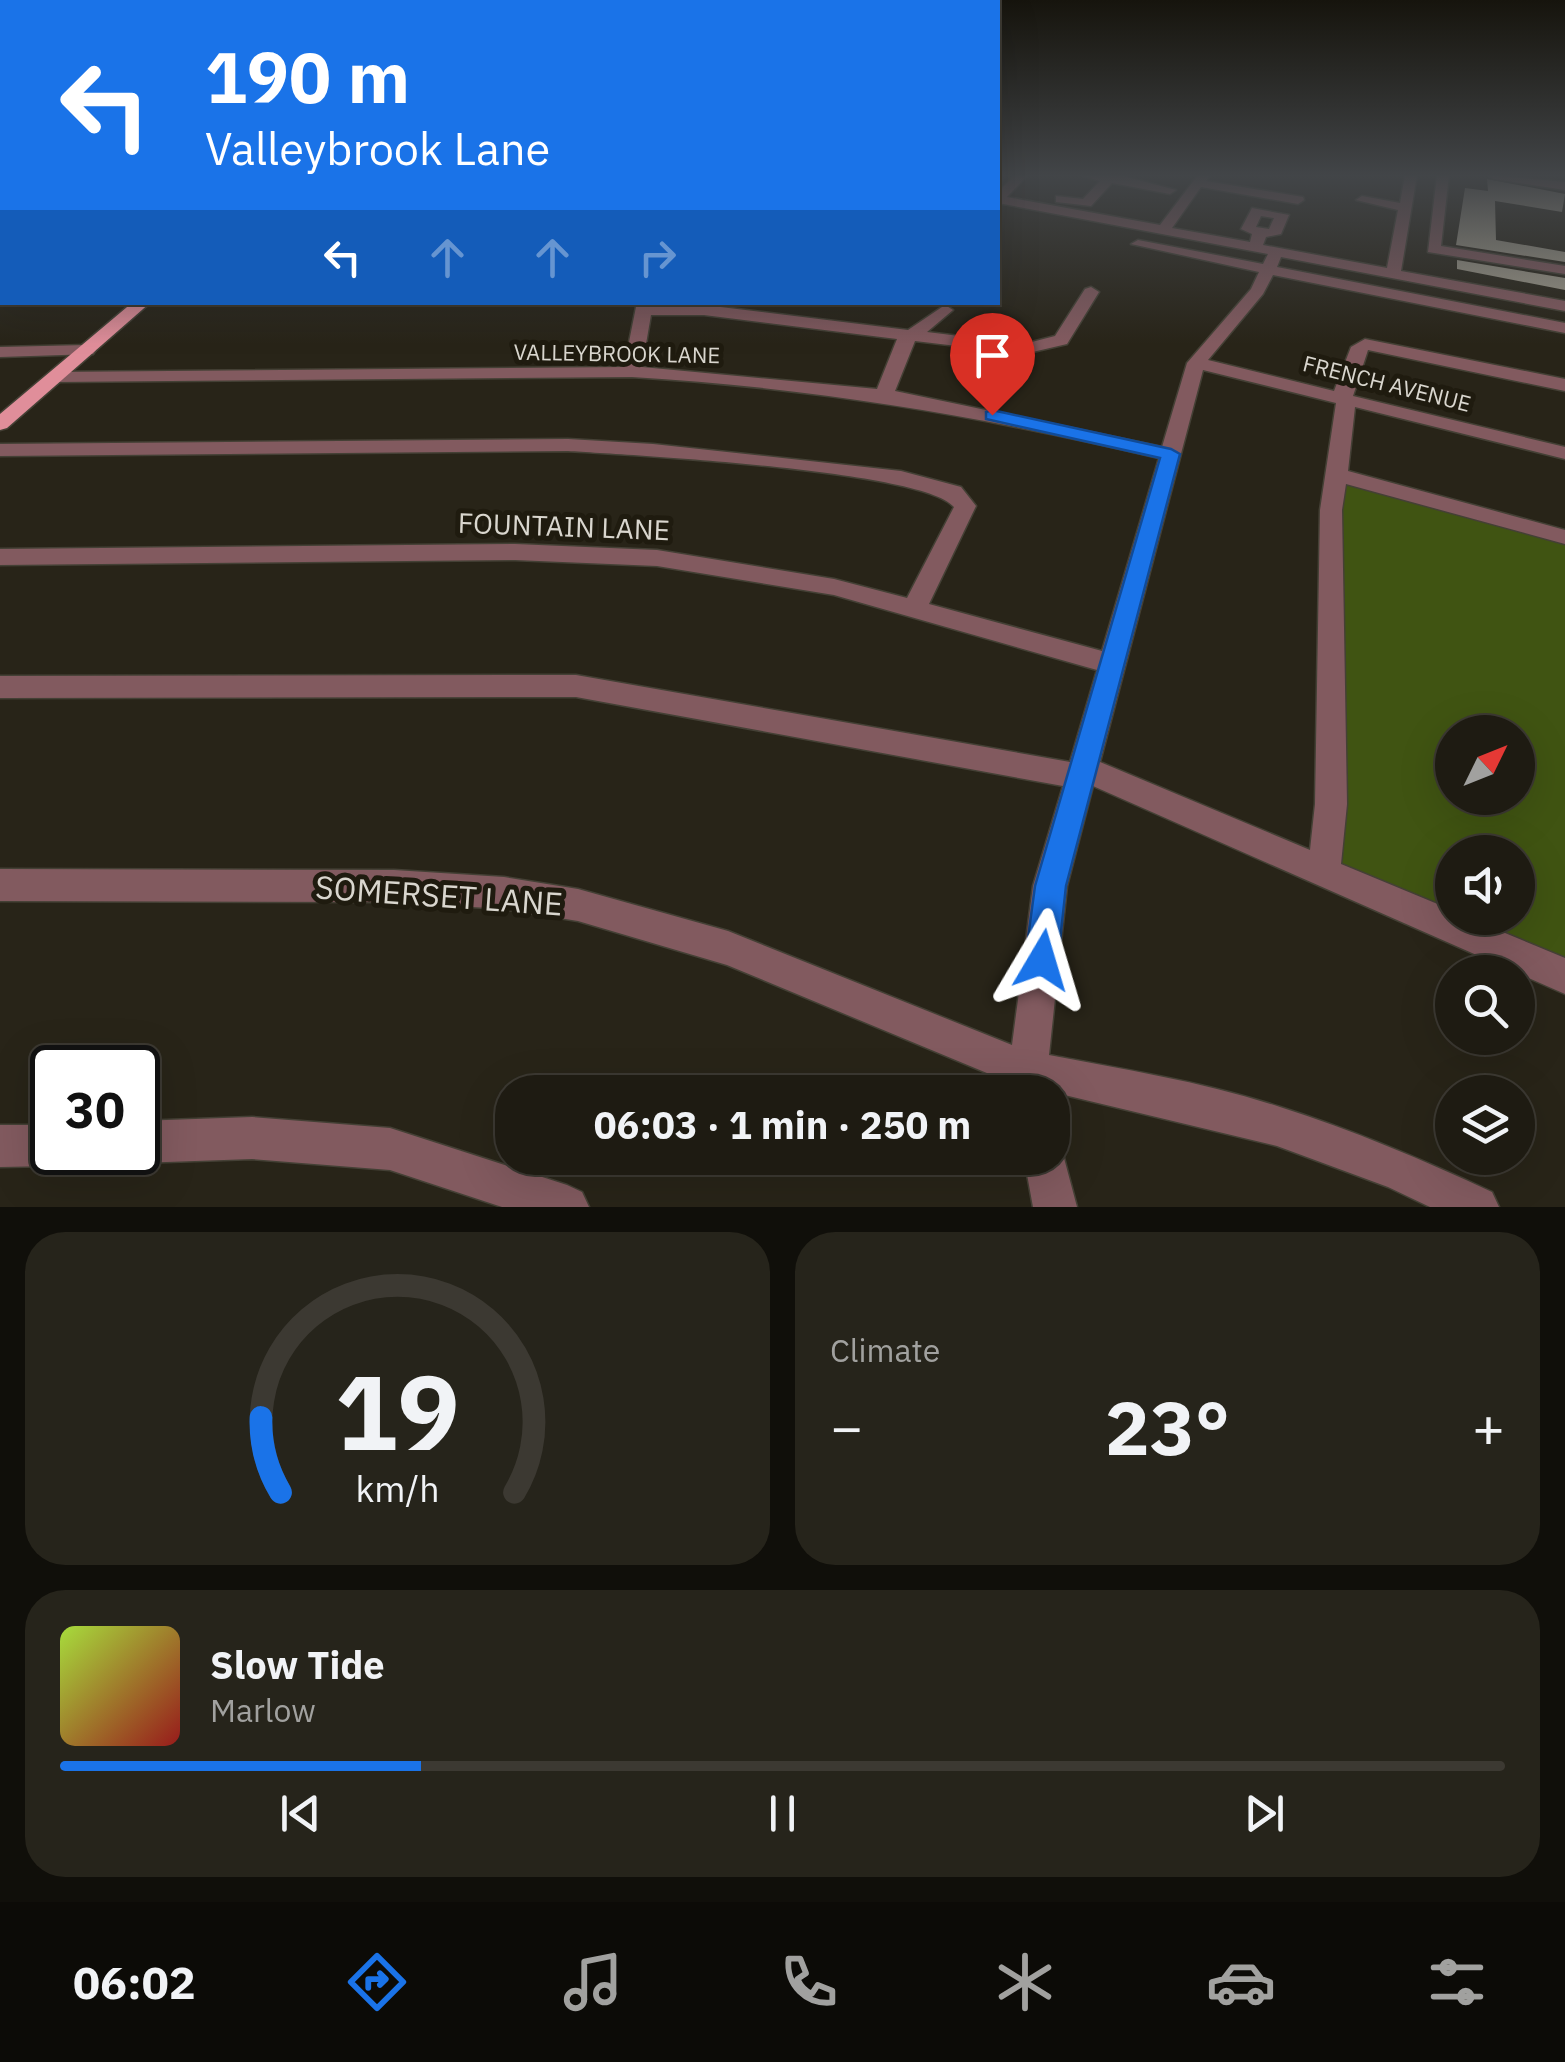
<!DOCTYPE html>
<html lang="en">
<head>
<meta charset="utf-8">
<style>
	body { margin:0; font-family:"IBM Plex Sans",sans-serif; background:#26241b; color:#f1f3f6; height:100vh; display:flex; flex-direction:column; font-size:38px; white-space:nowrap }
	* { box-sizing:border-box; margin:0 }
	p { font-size:32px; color:#a1a19f }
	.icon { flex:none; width:55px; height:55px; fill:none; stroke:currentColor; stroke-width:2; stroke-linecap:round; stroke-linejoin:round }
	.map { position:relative; height:1207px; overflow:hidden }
	.drawer { display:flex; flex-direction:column; gap:25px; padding:25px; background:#100f0a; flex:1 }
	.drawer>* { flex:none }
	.hud { position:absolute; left:0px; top:0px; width:1000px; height:305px; box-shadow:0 10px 40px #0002,0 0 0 2px #3c3932; background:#1a73e8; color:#fff; overflow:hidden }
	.needle { width:65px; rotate:47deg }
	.tools { position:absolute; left:1435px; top:715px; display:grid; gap:20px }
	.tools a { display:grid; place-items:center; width:100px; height:100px; border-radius:50%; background:#1e1b12; box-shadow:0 10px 40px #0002,0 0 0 2px #3c3932; font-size:50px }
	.speed { position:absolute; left:30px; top:1045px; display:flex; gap:20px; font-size:50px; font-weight:700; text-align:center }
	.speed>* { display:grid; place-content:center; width:130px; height:130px; border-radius:50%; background:#1e1b12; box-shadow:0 10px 40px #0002,0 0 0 2px #3c3932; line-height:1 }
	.speed .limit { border:5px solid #111; border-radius:15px; background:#fff; color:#111 }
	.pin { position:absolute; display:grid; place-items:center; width:85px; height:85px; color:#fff; margin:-102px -42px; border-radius:50% 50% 50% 0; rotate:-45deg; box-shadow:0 0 10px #0007 }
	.pin .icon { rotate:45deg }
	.me { position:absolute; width:110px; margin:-55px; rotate:7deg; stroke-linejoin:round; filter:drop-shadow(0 0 8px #0008) }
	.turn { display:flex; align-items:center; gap:35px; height:210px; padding:0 40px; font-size:45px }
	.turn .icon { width:130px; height:130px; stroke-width:2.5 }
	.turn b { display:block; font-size:70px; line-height:85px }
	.lanes { display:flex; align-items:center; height:95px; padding:0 40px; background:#0003; justify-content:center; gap:50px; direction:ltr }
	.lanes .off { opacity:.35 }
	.big { font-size:75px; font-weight:700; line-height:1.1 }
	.drawer .widget { flex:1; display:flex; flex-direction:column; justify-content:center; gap:15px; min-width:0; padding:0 35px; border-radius:40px; background:#26241b }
	.drawer .dial { align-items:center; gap:0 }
	.dial svg { height:260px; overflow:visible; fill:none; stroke:#3c3932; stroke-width:7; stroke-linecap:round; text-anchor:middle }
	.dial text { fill:#f1f3f6; stroke:none }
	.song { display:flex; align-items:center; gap:30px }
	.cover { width:120px; height:120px; border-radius:15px; background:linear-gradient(135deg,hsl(80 70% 55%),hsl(0 70% 35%)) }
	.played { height:10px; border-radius:5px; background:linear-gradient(90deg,#1a73e8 25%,#3c3932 25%) }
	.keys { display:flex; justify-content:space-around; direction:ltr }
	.heat { display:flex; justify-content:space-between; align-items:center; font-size:55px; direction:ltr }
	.drawer .tiles { flex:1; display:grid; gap:25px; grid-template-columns:1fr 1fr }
	.widget:last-child { grid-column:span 2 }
	.trip { position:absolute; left:495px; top:1075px; width:575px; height:100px; border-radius:40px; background:#1e1b12; box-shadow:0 10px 40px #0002,0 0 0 2px #3c3932; font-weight:700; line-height:100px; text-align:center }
	.tabs { display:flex; height:160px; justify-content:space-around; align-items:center; background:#0c0b07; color:#a1a19f }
	.tabs .icon { width:70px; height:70px }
	.tabs .current { color:#1a73e8 }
	.tabs b { font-size:45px; color:#f1f3f6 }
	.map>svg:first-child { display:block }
	.green { fill:#405412; fill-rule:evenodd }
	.building { fill:#a09b8c }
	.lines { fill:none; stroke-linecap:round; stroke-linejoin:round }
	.minor-casing { stroke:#444035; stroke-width:3 }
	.major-casing { stroke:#444035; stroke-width:3 }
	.minor { fill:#825a5f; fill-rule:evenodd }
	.major { fill:#e08e9a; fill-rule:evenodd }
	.route { fill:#1a73e8; stroke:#114b97; stroke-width:2.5 }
	.labels { text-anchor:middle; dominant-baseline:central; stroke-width:10; stroke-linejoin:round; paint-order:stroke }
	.far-street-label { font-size:22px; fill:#d9d6ce; stroke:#1f1b0f }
	.street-label { font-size:28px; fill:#d9d6ce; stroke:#1f1b0f }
	.near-street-label { font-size:32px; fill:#d9d6ce; stroke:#1f1b0f }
</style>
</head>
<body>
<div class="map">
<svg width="1565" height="1207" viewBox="0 0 1565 1207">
	<rect width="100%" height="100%" fill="#282418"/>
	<!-- green -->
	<path class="green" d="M1332 474 1565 537V979L1335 876ZM1452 732H1518V798H1452ZM1452 852H1518V918H1452Z"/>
	<!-- building -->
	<g class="building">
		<polygon points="1487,179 1565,194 1562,212 1495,201 1496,240 1565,252 1565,262 1456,245 1465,188 1488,191"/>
		<polygon points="1457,260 1565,278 1565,290 1457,269"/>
	</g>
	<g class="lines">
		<!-- minor casing -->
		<g class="minor-casing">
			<g id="minor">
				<path d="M1015 175H1028L1007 197 1160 225 1198 175H1210L1206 181 1303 197 1304 200 1298 204 1201 187 1172 228 1250 242 1252 234 1241 229 1252 208 1289 215 1281 234 1266 237 1263 245 1387 268 1398 210 1356 200 1362 196 1400 203 1405 175H1417L1401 271 1565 301V311L1281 257 1277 267 1565 323V333L1273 275 1263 294 1208 360 1334 391 1351 347 1365 339 1565 379V391L1368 350 1353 396 1565 447V459L1355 407 1348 471 1565 530V544L1346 484 1342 510 1347 804 1341 864 1452 910V918H1469L1565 958V994L1093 786 1067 886 1049 1055C1126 1070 1205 1082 1280 1107 1353 1130 1423 1160 1492 1192L1499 1207H1430L1388 1187 1277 1146 1052 1092H1012L1011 1083 727 965 578 921 504 909 394 902 0 901V869L394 870 504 877 578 889 728 931 1012 1045 1033 886 1063 786 576 697 0 698V676L576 675 1070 762 1097 670 834 595 657 566 515 560 0 565V549L515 544 657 550 834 579 907 598 954 507C923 470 630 455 568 451L0 456V444L568 439 653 444 901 471 961 487 976 506 929 604 1102 651 1159 458C981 416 815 388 632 377L55 382 46 377 55 372 624 367 637 302 704 305 908 330 945 305 953 310 927 332 1024 344 1055 336 1085 289 1091 287 1099 292 1067 344 1024 354 915 341 895 391 1162 447 1187 363 1251 289 1259 272 1131 244 1138 240 1263 264 1268 254 998 203V192ZM1261 216 1274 218 1269 229 1256 227ZM651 315H704L897 339 877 389 642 367ZM1203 370 1336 403 1320 510 1315 804 1310 850 1100 762Z"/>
				<polygon points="1080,175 1119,175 1176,190 1170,194 1112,183 1091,206 1056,202 1056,196 1083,199 1100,181"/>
				<polygon points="1437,175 1449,175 1441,246 1565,266 1565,274 1428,252"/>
				<polygon points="1488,175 1565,182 1565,190 1494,179"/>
				<polygon points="2,193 2,201 0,202 0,194"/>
				<polygon points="0,285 2,286 2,296 0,295"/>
				<polygon points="87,345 96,350 93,354 0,357 0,347"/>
				<polygon points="252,1117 390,1128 567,1185 582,1192 589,1207 502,1207 390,1170 252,1159 138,1163 122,1152 138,1152 138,1121"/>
				<polygon points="0,1125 52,1125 52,1152 70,1152 67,1160 52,1166 0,1167"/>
				<polygon points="1052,1140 1060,1143 1077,1207 1033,1207 1024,1158 1052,1158"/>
			</g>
		</g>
		<!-- major casing -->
		<g class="major-casing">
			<polygon id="major" points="133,302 151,302 7,428 0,430 0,414"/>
		</g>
		<!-- minor -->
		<use href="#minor" class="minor"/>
		<!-- major -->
		<use href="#major" class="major"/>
	</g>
	<!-- sky -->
	<linearGradient id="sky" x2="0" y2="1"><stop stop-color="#16140d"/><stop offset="0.51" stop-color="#424548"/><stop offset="1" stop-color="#424548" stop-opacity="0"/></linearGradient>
	<rect width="1565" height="344" fill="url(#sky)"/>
	<!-- route -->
	<polygon class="route" points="992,410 1171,449 1180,454 1066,886 1058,960 1053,972 1042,976 1030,972 1025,960 1035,886 1160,458 986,419 986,412"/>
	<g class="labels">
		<!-- far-street labels -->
		<g class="far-street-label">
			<text transform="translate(617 353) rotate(1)">VALLEYBROOK LANE</text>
			<text transform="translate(1387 383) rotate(14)">FRENCH AVENUE</text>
		</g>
		<!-- street labels -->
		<g class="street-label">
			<text transform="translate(564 526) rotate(2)">FOUNTAIN LANE</text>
		</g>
		<!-- near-street labels -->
		<g class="near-street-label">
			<text transform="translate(439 895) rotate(4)">SOMERSET LANE</text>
		</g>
	</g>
</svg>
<div class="tools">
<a><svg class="needle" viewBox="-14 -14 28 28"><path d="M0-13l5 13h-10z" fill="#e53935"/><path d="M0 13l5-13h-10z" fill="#a1a19f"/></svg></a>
<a><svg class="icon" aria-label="sound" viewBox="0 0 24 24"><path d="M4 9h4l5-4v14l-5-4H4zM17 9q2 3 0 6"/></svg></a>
<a><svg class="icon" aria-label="search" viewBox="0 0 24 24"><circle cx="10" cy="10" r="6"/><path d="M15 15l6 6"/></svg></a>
<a><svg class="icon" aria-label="layers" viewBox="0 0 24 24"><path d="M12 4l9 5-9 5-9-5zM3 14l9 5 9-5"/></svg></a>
</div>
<div class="speed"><div class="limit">30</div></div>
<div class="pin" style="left:992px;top:415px;background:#d93025"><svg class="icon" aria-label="arrive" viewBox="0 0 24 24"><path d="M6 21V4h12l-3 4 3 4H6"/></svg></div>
<svg class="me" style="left:1042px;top:960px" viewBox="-20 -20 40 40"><path d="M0-17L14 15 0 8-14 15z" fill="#1a73e8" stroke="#fff" stroke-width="4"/></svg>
<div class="trip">06:03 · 1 min · 250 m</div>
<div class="hud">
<div class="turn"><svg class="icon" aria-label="left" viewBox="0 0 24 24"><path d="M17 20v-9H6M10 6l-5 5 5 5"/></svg><div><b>190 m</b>Valleybrook Lane</div></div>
<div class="lanes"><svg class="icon" aria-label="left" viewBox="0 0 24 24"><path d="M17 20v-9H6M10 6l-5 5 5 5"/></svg><svg class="icon off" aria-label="ahead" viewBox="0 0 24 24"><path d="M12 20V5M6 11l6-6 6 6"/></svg><svg class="icon off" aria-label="ahead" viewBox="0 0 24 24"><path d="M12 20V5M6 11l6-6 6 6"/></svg><svg class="icon off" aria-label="right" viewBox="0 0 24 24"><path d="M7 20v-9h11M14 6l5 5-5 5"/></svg></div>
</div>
</div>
<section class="drawer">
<div class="tiles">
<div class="widget dial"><svg viewBox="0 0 100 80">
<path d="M14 69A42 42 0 1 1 86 69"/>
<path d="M14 69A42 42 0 0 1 8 46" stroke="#1a73e8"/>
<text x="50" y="56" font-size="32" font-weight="700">19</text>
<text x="50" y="72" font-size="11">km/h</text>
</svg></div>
<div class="widget"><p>Climate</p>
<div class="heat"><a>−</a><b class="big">23°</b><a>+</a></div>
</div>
<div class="widget">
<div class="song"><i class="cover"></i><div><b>Slow Tide</b><p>Marlow</p></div></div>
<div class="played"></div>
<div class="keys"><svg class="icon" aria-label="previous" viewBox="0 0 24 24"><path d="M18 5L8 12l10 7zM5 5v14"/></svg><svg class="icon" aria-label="pause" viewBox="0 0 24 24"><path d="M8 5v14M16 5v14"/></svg><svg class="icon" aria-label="next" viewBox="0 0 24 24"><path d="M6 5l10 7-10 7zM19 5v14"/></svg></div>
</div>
</div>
</section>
<nav class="tabs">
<b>06:02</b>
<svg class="icon current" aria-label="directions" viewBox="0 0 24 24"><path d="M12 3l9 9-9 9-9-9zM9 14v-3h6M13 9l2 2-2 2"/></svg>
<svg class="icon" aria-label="music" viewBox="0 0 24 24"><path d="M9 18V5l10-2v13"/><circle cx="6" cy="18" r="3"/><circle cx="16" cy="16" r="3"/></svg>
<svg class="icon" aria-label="phone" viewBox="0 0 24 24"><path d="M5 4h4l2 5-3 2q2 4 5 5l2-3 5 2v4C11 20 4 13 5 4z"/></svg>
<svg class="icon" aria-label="climate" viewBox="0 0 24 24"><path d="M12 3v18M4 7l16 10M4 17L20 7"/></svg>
<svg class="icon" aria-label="car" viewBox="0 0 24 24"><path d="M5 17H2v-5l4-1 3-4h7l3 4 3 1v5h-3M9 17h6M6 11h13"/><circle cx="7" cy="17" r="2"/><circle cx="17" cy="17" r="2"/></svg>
<svg class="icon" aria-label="filters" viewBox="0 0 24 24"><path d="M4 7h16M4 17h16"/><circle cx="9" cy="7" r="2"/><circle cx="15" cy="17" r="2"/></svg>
</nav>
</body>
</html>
